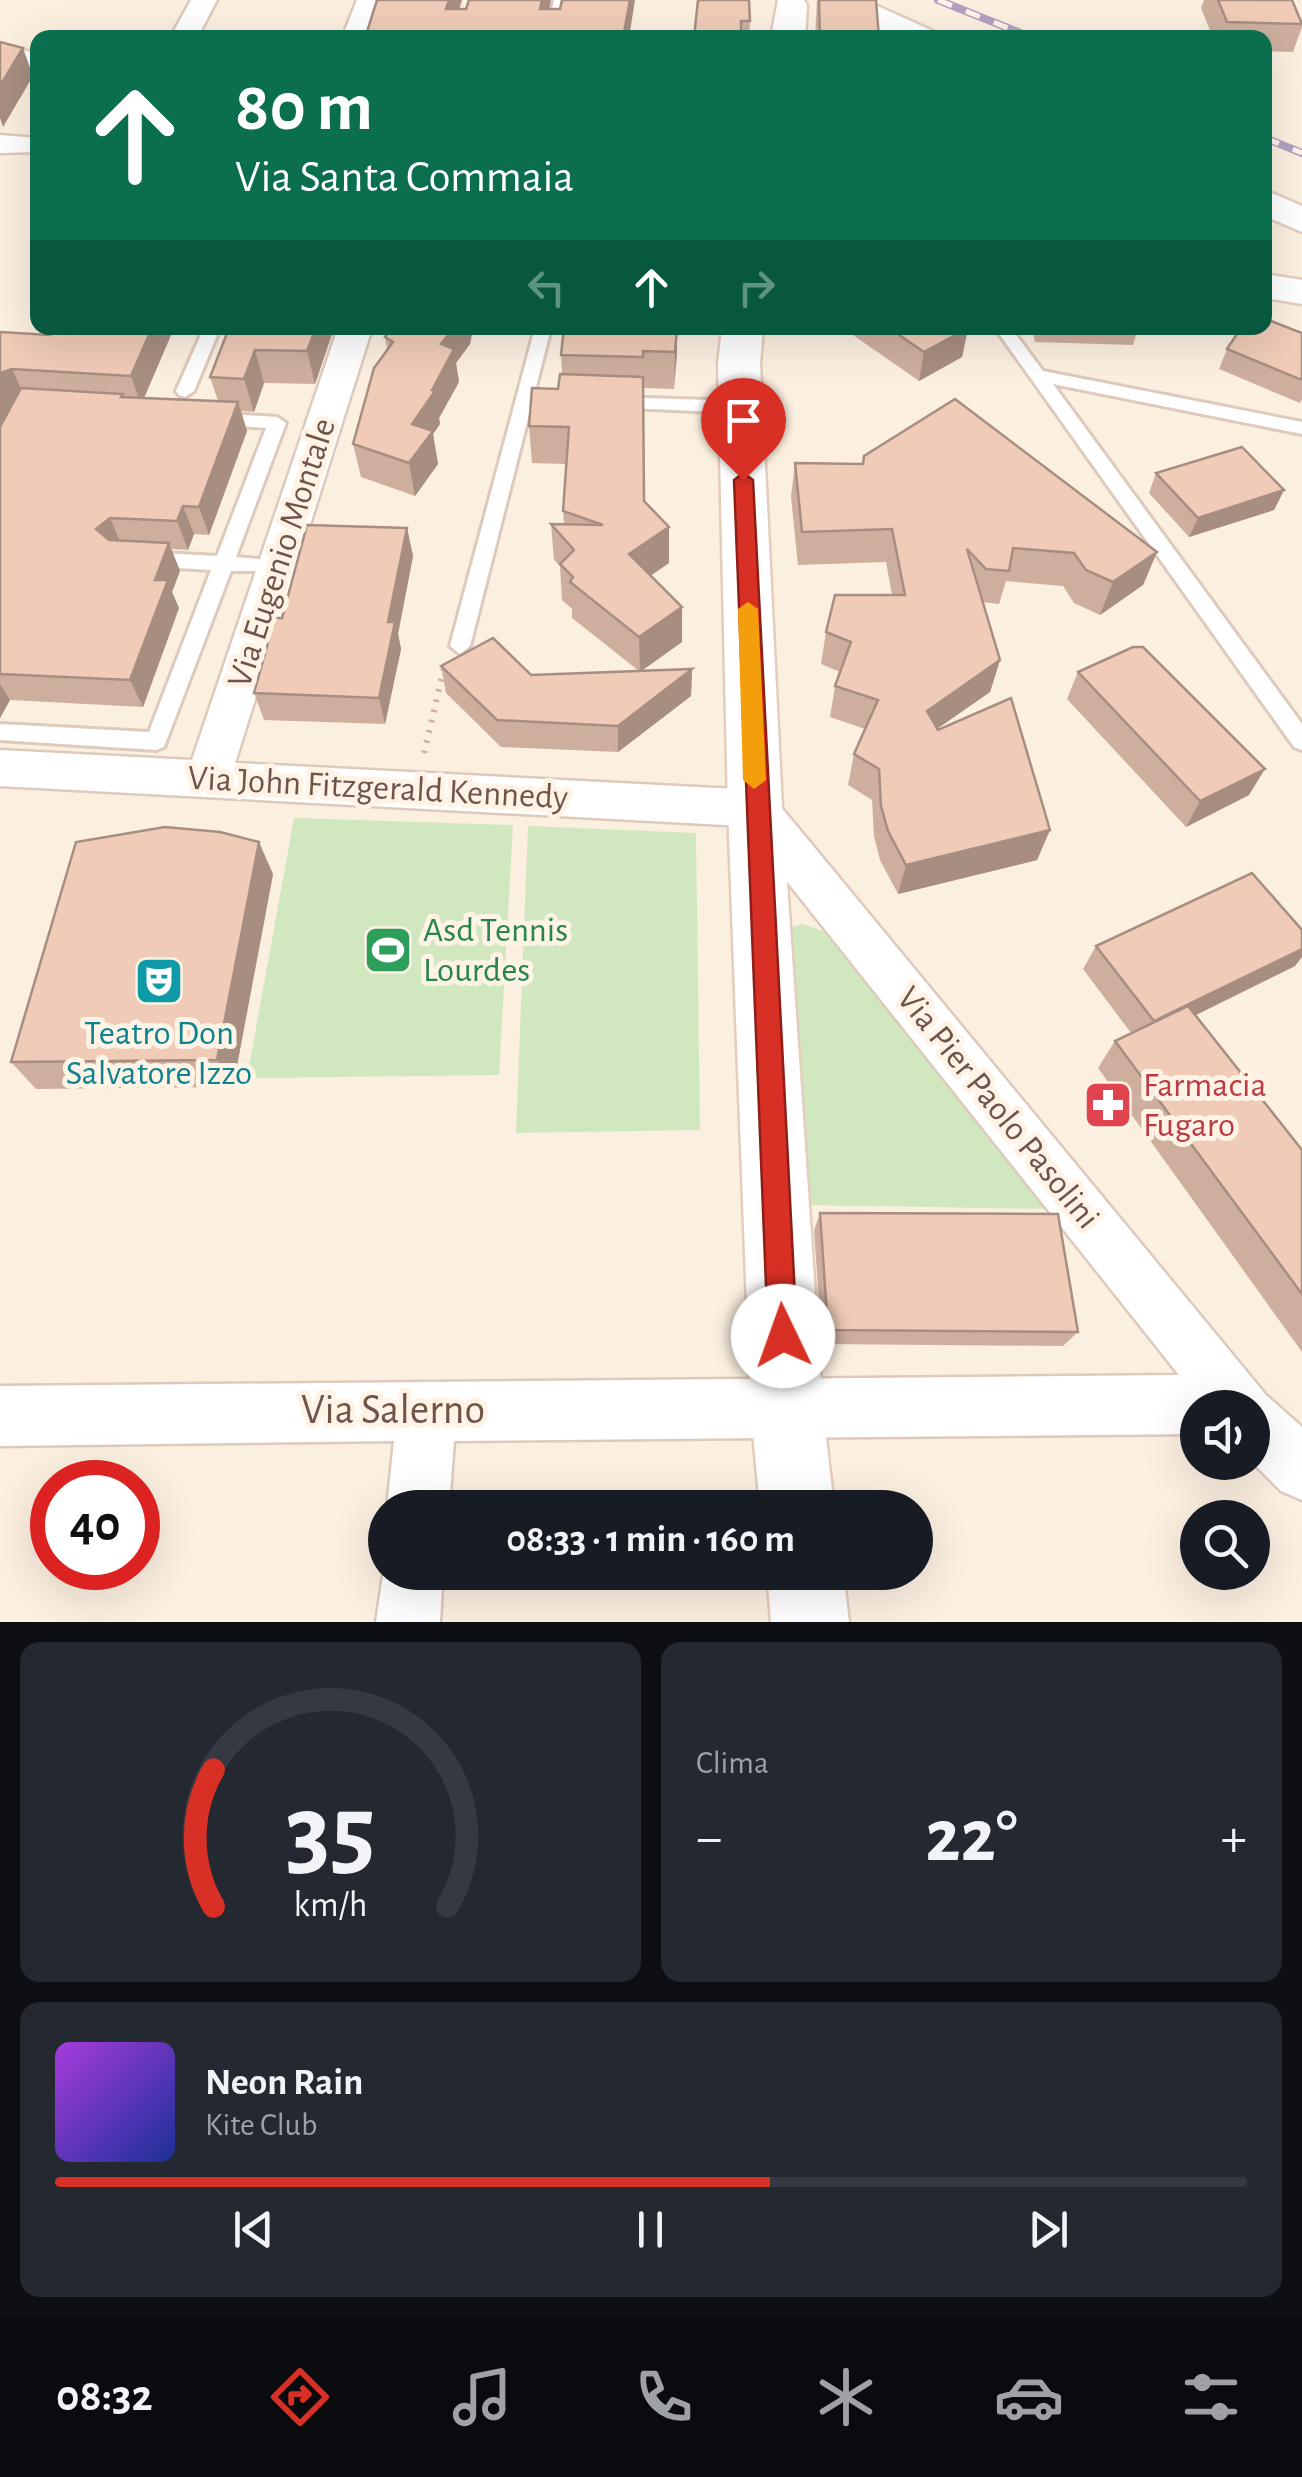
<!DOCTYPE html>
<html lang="it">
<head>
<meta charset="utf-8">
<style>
	body { margin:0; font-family:"Alegreya Sans",sans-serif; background:#242831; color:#f1f3f6; height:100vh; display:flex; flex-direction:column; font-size:38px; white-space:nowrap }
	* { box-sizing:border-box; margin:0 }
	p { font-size:32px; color:#9ea1a6 }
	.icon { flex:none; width:55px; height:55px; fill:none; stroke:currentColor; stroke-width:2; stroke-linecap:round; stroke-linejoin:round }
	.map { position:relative; height:1622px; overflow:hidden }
	.details { display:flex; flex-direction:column; gap:20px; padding:20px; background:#0d0f14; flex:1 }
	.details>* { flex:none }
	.hud { position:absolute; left:30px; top:30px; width:1242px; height:305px; border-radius:20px; box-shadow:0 10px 40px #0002; background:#0b6e4f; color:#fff; overflow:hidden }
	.controls { position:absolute; left:1180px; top:1390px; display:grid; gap:20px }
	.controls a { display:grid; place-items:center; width:90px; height:90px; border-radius:50%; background:#171b24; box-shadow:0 10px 40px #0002; font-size:50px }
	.speed { position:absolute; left:30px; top:1460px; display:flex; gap:20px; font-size:50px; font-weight:700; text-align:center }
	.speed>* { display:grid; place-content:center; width:130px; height:130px; border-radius:50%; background:#171b24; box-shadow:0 10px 40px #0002; line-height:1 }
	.speed .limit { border:15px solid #d22; background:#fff; color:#111 }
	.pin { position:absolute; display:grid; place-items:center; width:85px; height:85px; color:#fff; margin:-102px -42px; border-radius:50% 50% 50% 0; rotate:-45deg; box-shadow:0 0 10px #0007 }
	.pin .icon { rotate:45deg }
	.me { position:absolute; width:110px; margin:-55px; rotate:357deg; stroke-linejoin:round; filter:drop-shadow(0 0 8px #0008) }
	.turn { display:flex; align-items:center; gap:35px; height:210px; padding:0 40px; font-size:45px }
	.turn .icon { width:130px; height:130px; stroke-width:2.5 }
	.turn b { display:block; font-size:70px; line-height:85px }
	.lanes { display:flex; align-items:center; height:95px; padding:0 40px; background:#0003; justify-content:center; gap:50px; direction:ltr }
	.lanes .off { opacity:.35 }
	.big { font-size:75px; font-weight:600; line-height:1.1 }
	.details .tile { flex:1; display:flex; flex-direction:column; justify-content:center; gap:15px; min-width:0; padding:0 35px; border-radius:20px; background:#242831 }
	.details .dial { align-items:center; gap:0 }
	.dial svg { height:260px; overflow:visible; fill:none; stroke:#363941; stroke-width:7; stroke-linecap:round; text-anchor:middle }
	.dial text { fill:#f1f3f6; stroke:none }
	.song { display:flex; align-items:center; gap:30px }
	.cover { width:120px; height:120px; border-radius:15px; background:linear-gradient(135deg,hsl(280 70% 55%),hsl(230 70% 35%)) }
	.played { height:10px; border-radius:5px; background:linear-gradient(90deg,#d93025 60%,#363941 60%) }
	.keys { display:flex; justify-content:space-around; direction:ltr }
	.heat { display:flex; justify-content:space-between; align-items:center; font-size:55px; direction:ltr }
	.details .tiles { flex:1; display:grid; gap:20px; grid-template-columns:1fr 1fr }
	.tile:last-child { grid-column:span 2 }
	.trip { position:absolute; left:368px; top:1490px; width:565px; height:100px; border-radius:50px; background:#171b24; box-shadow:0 10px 40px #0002; font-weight:600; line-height:100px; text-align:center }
	.tab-bar { display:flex; height:160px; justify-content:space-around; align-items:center; background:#090b0e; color:#9ea1a6 }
	.tab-bar .icon { width:70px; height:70px }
	.tab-bar .current { color:#d93025 }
	.tab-bar b { font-size:45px; color:#f1f3f6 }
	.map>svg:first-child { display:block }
	.green { fill:#d1e7bf }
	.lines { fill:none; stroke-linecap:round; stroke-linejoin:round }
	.lane-casing { stroke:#decabc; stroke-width:6 }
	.street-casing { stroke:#decabc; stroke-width:5 }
	.secondary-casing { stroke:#e5cdbd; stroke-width:5 }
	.path { stroke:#d3af9c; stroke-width:6; stroke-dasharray:2.5 8; stroke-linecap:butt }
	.lane { fill:#fff; fill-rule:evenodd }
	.street { fill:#fff; fill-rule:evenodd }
	.secondary { fill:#fff; fill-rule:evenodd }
	.rail-casing { stroke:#b1a0c2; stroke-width:8 }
	.rail { stroke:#fef3e5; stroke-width:5; stroke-dasharray:15; stroke-linecap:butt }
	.wall { fill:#ceaf9e }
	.shaded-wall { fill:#a78e81 }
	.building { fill:#efcbb8; stroke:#a78e81; stroke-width:2.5 }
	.route { fill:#d93025; stroke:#8d1f18; stroke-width:2.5 }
	.slow { fill:#f59e0b }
	.labels { text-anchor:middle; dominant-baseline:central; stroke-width:10; stroke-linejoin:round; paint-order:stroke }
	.street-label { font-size:35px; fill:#705449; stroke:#fef3e5 }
	.leisure-label { font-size:35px; fill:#27864d; stroke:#fef3e5; text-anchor:start }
	.culture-label { font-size:35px; fill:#0d838f; stroke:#fef3e5 }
	.health-label { font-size:35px; fill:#be3a42; stroke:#fef3e5; text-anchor:start }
	.near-street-label { font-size:42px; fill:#705449; stroke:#fef3e5 }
</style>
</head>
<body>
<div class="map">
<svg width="1302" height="1622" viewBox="0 0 1302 1622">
	<rect width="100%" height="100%" fill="#fbefe0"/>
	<!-- green -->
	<g class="green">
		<polygon points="294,818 513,825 499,1075 247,1078"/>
		<polygon points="528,826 696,833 700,1130 516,1133"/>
		<polygon points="802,924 829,933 1049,1209 805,1205 789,936 792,927"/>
	</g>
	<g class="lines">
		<!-- lane casing -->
		<g class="lane-casing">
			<g id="lane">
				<polygon points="554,0 568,0 559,38 545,38"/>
				<polygon points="204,328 220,328 194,391 185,397 179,395 176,391"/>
				<polygon points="535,328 551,328 470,646 460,654 450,646"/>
				<polygon points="995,328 1011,328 1043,371 1302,422 1302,434 1053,384 1302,724 1302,750 1294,747"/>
				<polygon points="614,397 740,401 749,407 740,413 608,407 605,403"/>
				<polygon points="213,413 277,417 286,423 236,557 284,561 287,566 284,571 231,571 164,747 156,750 0,740 0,724 149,732 211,570 145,566 135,559 145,552 217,556 266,428 207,423 204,419"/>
			</g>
		</g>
		<!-- street casing -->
		<g class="street-casing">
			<g id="street">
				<polygon points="191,0 217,0 197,38 170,38"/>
				<polygon points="357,0 383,0 369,38 342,38"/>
				<polygon points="0,135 38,138 38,152 0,153"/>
				<polygon points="338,328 372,328 235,763 755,790 771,795 1266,1395 1302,1427 1302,1500 1281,1491 1252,1462 1252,1408 1198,1408 1198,1434 454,1441 449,1508 387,1508 394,1441 0,1446 0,1386 1179,1375 743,826 0,786 0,750 192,760"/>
				<polygon points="385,1562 385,1572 443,1572 440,1622 376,1622"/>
			</g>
		</g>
		<!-- secondary casing -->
		<g class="secondary-casing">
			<g id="secondary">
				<polygon points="778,0 804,0 807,5 805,38 771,38"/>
				<polygon points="822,0 864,0 933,31 937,38 893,38 827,7"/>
				<polygon points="0,46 38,53 38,73 0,66"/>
				<polygon points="1265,190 1302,206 1302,232 1265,216"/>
				<polygon points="1265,274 1302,280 1302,304 1265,298"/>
				<polygon points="722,328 763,328 760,364 782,808 823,1411 834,1508 760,1508 751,1411 728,808 718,364"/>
				<polygon points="767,1572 843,1572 849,1622 771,1622"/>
			</g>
		</g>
		<!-- path -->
		<polyline class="path" points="424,753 444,668"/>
		<!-- lane -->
		<use href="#lane" class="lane"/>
		<!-- street -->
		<use href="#street" class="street"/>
		<!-- secondary -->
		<use href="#secondary" class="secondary"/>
		<!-- rail casing -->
		<g class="rail-casing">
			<g id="rail">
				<polyline points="938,0 1033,38"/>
				<polyline points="1265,138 1302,153"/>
			</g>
		</g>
		<!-- rail -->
		<use href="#rail" class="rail"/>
	</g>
	<!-- wall -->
	<g class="wall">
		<polygon points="698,0 750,21 749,38 694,38"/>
		<polygon points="817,0 876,0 879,38 815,38"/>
		<polygon points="1204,0 1292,0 1302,21 1302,27 1293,52 1265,51 1265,38 1213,38 1201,8"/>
		<polygon points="174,328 144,398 218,401 210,377 229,328 334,328 315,384 264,383 254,412 241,411 247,431 209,535 194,534 188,550 171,549 180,571 172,592 179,608 143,707 10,700 0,718 0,332 50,335"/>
		<polygon points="392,328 473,328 470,344 456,363 459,382 439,418 440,424 433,434 438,464 415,496 361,477 353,444 387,349 385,337"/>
		<polygon points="677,328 674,389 643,388 644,501 669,563 651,575 682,607 682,642 641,671 692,669 691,696 618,752 501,747 446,693 441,666 531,675 639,671 572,618 572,609 562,600 560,566 554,560 551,524 564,524 563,511 566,464 532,463 529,426 558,389 562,374 561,355"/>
		<polygon points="843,328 968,328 962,357 919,381"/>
		<polygon points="1032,328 1138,328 1133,345 1035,342"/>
		<polygon points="1302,333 1302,399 1300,403 1219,369 1227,349"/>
		<polygon points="795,463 1157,552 1143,585 1100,615 1074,603 1063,586 1006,581 999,604 982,602 1000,660 990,692 937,729 1050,830 1037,860 898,894 880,860 874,836 872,800 848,785 854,754 865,729 830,717 835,686 840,672 821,664 826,632 892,595 886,562 798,565 791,497"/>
		<polygon points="1156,473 1284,490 1274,510 1189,537 1149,493"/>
		<polygon points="407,528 413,556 398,634 401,649 385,724 264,720 254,693 282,618"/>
		<polygon points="1078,672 1249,795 1186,827 1067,699"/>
		<polygon points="273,874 233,1087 36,1089 11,1062"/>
		<polygon points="1096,946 1295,966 1196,1015 1302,1150 1302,1352 1098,1068 1115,1041 1131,1033 1083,969"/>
		<polygon points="820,1213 1078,1332 1063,1346 822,1344 814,1230"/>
	</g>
	<!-- shaded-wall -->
	<g class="shaded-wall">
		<polygon points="449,0 462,0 451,38 446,9"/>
		<polygon points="542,0 551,0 543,38 540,9"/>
		<polygon points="630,0 635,0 629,38 623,38"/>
		<polygon points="23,48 33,76 3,127 0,118 0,86"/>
		<polygon points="152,328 174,328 141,405 131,376"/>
		<polygon points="316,328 334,328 315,384 307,351"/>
		<polygon points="454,328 473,328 470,344 456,363 459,382 439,418 440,424 433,434 438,464 415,496 409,463 412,424 432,390 441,344"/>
		<polygon points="677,328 677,355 674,389 675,352"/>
		<polygon points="968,328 962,357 919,381 924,352"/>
		<polygon points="255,350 264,383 254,412 244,379"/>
		<polygon points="12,369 25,397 0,433 0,378 3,372"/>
		<polygon points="238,402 247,431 209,535 199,507"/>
		<polygon points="1284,490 1274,510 1189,537 1198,518"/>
		<polygon points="183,506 194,534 188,550 177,521"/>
		<polygon points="110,518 122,546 108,557 96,529"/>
		<polygon points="669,527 669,563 630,590 629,554"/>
		<polygon points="407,528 413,556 398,634 401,649 385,724 379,698 388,622"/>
		<polygon points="169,543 180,571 172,592 179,608 143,707 130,680 155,580"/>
		<polygon points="1157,552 1143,585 1100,615 1113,582"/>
		<polygon points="682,607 682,642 640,672 639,637"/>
		<polygon points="1000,660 990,692 918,742 927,711"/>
		<polygon points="692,669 691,696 618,752 618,726"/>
		<polygon points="0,684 10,700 0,718"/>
		<polygon points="1265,769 1249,795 1186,827 1200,801"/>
		<polygon points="1050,830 1037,860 898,894 906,865"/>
		<polygon points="259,842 273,874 233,1087 217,1060"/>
		<polygon points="1302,949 1302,957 1295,966 1139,1043 1154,1021"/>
	</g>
	<!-- building -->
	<g class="building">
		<polygon points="377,0 449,0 446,9 466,9 469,0 542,0 540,9 560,9 562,0 630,0 623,38 365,38"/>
		<polygon points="698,0 749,0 750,21 741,21 741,38 694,38"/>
		<polygon points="819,0 876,0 879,38 820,38"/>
		<polygon points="1218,0 1292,0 1302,24 1227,22"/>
		<polygon points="0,42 23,48 0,86"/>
		<polygon points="1271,321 1302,333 1302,380 1227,349 1241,328 1265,328 1265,325 1268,326"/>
		<polygon points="54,328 152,328 131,376 12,369 3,372 0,378 0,332 50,335"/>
		<polygon points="229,328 316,328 307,351 255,350 244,379 210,377"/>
		<polygon points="392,328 454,328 441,344 454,349 432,390 435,391 412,424 433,431 409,463 353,444 374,368 393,342 385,337"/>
		<polygon points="564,328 677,328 675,352 643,351 643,357 561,355"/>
		<polygon points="889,328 968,328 924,352"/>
		<polygon points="560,374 643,377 644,501 669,527 629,554 682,607 639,637 570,582 573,577 560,564 574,550 551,524 603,525 563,511 569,427 529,426 532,388 558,389"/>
		<polygon points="21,388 123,394 121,397 238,402 199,507 183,506 177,521 110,518 96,529 109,540 169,543 155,580 168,580 130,680 0,674 0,427"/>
		<polygon points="955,399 1157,552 1113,582 1086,570 1074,553 1013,548 1009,571 986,569 967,549 1000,660 927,711 938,730 1011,698 1050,830 906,865 888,831 881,806 879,769 854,754 878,700 835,686 851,642 826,632 835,595 905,595 892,529 802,532 795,463 863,464 864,456"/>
		<polygon points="1242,447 1284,490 1198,518 1156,473"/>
		<polygon points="307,525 407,528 388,622 395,622 379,698 254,693 275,618 282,618"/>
		<polygon points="493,638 531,675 692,669 618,726 497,720 441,666"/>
		<polygon points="1133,647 1143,647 1265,769 1200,801 1078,672"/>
		<polygon points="165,827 220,832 259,842 217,1060 11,1062 76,842"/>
		<polygon points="1252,873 1302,930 1302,949 1154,1021 1096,946"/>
		<polygon points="1188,1006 1302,1150 1302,1294 1115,1041"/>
		<polygon points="820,1213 1058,1214 1078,1332 828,1330"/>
	</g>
	<!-- route -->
	<polygon class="route" points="743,473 753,480 797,1336 793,1346 783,1350 773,1346 768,1336 734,480"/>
	<!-- slow -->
	<polygon class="slow" points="748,602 758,609 766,780 754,789 743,780 738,609"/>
	<!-- icons -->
	<defs>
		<g id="stadium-square" transform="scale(2.5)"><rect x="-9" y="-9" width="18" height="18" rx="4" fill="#2e9e5b" stroke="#fef3e5"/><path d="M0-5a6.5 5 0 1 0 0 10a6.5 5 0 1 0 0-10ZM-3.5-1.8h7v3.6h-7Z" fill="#fff"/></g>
		<g id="theatre-square" transform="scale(2.5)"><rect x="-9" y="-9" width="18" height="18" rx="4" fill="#0f9aa8" stroke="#fef3e5"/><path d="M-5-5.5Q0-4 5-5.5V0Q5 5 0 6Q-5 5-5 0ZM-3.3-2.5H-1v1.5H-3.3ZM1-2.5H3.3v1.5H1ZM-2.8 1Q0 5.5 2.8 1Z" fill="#fff"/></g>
		<g id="pharmacy-square" transform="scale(2.5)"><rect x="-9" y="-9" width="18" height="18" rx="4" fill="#e0444e" stroke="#fef3e5"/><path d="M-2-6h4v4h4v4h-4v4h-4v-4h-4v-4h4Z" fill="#fff"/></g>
	</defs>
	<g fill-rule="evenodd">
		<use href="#stadium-square" x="388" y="950"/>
		<use href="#theatre-square" x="159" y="981"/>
		<use href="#pharmacy-square" x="1108" y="1105"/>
	</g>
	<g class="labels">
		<!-- street labels -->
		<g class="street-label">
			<text transform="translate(282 553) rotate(-72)">Via Eugenio Montale</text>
			<text transform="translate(378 788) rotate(3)">Via John Fitzgerald Kennedy</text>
			<text transform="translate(998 1108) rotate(51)">Via Pier Paolo Pasolini</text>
		</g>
		<!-- leisure labels -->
		<g class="leisure-label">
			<text x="423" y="930">Asd Tennis<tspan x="423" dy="40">Lourdes</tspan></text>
		</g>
		<!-- culture labels -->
		<g class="culture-label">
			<text x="159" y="1033">Teatro Don<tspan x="159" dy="40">Salvatore Izzo</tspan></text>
		</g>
		<!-- health labels -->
		<g class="health-label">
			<text x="1143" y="1085">Farmacia<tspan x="1143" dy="40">Fugaro</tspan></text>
		</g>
		<!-- near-street labels -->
		<g class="near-street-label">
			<text x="393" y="1410">Via Salerno</text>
		</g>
	</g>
</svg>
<div class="controls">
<a><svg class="icon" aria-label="sound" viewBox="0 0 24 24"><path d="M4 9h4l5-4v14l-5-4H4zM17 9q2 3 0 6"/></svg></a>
<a><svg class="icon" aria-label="search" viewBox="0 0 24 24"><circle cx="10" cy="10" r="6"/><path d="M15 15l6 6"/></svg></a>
</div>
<div class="speed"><div class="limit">40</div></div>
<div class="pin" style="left:743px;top:480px;background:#d93025"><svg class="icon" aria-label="arrive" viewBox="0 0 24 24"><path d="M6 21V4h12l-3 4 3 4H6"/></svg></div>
<svg class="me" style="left:783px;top:1336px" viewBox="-20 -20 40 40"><circle r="19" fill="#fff"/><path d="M0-13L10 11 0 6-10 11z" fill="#d93025"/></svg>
<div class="trip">08:33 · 1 min · 160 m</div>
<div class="hud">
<div class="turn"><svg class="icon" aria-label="ahead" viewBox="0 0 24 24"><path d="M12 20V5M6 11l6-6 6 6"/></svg><div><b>80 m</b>Via Santa Commaia</div></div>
<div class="lanes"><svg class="icon off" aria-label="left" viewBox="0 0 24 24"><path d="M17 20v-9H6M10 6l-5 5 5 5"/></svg><svg class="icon" aria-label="ahead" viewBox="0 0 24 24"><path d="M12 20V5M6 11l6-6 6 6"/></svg><svg class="icon off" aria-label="right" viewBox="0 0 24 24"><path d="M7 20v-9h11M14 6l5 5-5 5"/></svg></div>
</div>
</div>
<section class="details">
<div class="tiles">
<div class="tile dial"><svg viewBox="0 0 100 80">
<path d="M14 69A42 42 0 1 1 86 69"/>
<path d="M14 69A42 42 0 0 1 14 27" stroke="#d93025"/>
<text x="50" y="56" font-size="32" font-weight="700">35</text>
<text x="50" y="72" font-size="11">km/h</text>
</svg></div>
<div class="tile"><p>Clima</p>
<div class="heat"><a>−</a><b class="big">22°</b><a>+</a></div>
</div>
<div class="tile">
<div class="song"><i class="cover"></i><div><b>Neon Rain</b><p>Kite Club</p></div></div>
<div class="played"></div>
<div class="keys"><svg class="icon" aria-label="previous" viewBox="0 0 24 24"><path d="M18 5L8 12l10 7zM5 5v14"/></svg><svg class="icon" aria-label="pause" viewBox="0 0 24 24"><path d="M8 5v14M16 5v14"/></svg><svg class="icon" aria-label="next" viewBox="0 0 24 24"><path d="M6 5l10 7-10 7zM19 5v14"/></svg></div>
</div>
</div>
</section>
<nav class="tab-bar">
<b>08:32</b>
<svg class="icon current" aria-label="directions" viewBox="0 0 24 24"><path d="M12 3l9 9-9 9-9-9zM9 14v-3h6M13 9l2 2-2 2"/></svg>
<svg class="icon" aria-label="music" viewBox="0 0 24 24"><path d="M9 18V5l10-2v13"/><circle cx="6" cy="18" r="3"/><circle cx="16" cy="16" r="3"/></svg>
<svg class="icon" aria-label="phone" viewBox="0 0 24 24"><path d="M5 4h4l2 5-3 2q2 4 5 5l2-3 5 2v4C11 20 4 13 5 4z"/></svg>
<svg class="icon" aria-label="climate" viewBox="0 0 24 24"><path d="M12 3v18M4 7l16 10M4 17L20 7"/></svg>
<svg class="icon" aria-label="car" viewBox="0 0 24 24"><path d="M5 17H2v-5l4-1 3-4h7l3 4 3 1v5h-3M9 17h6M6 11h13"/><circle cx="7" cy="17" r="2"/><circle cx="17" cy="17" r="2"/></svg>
<svg class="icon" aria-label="filters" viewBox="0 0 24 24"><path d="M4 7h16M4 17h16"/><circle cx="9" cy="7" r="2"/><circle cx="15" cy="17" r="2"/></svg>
</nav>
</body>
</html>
